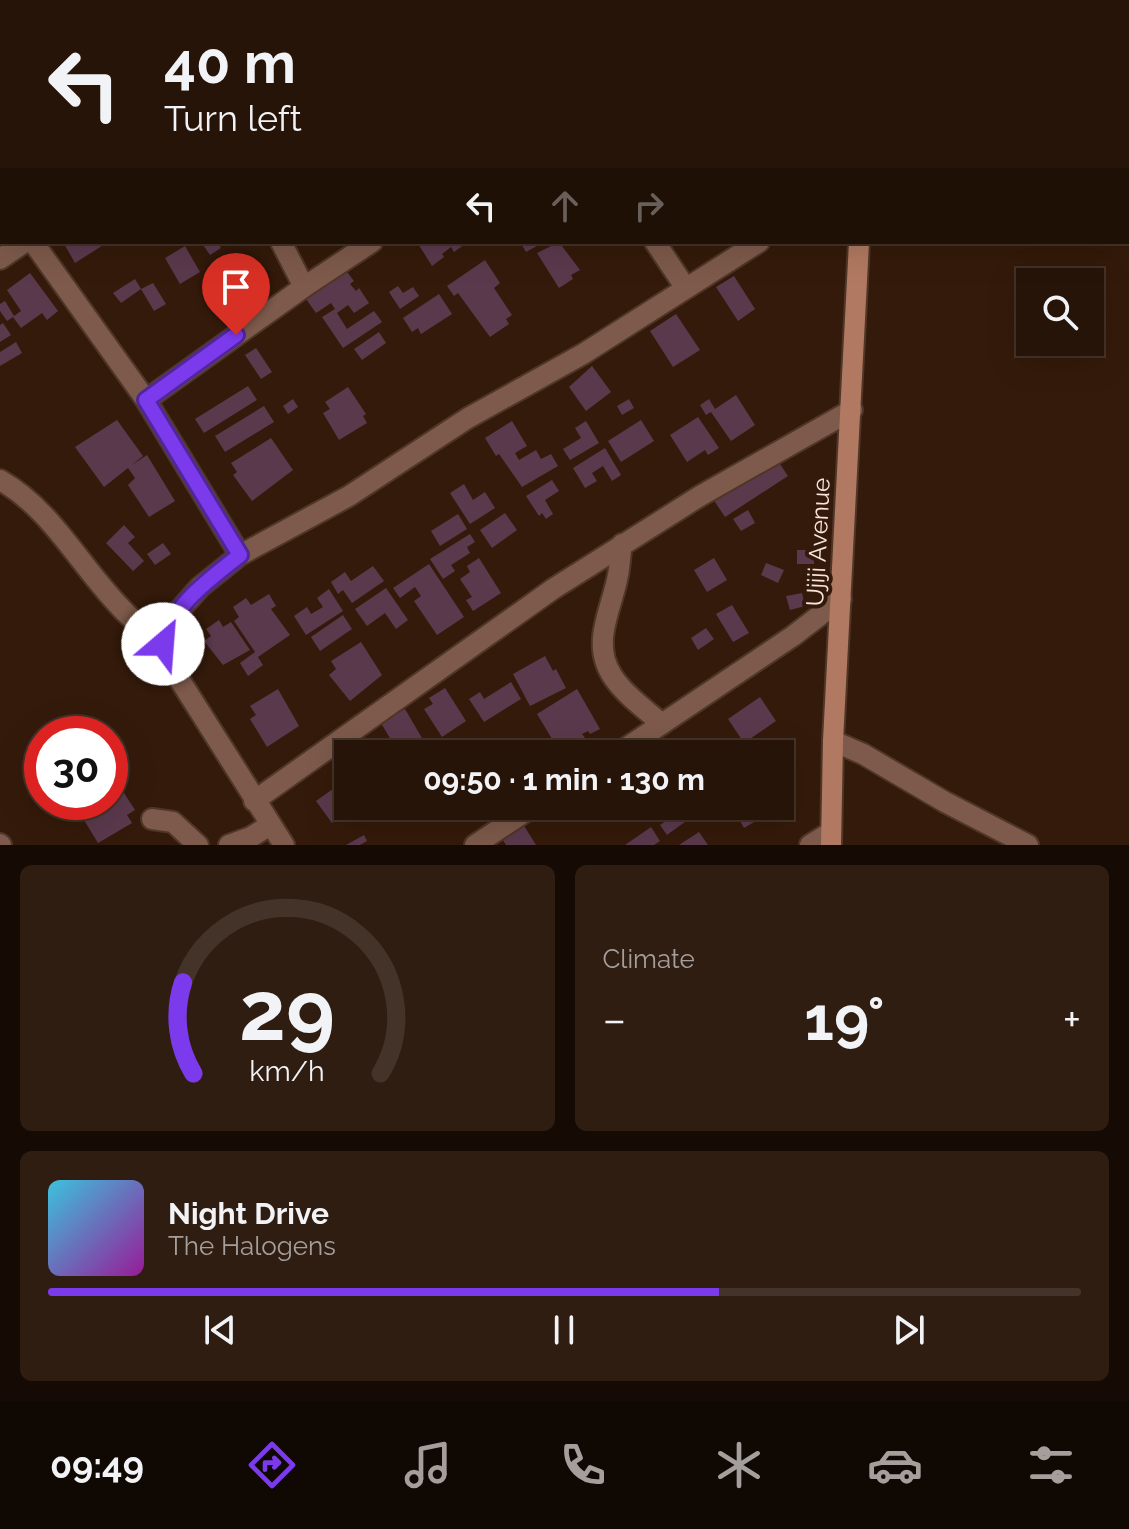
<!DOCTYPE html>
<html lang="en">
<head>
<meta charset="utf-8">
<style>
	body { margin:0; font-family:Raleway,sans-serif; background:#2f1d12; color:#f1f3f6; height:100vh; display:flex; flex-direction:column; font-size:30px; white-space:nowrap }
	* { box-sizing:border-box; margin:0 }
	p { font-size:26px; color:#a49e9c }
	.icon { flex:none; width:44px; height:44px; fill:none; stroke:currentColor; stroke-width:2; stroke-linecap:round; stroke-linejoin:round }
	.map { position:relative; height:845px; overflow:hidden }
	.sheet { display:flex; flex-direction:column; gap:20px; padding:20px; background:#150b04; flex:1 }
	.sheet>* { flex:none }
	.banner { position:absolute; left:0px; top:0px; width:1130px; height:244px; box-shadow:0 8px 32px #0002,0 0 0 2px #433329; background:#271408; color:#f1f3f6; overflow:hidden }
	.fabs { position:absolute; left:1016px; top:268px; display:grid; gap:16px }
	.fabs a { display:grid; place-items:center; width:88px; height:88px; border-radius:0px; background:#271408; box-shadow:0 8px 32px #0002,0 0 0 2px #433329; font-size:40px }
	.speed { position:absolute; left:24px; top:716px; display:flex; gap:16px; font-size:40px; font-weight:700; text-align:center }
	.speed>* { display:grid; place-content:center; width:104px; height:104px; border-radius:50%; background:#271408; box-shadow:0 8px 32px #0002,0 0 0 2px #433329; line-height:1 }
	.speed .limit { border:12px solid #d22; background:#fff; color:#111 }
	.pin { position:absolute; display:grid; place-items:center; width:68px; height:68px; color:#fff; margin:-82px -34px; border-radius:50% 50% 50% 0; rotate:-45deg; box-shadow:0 0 8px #0007 }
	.pin .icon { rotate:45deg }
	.me { position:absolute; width:88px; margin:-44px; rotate:27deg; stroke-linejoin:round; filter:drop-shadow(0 0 6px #0008) }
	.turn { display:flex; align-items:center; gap:28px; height:168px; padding:0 32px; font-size:36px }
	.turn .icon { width:104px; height:104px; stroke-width:2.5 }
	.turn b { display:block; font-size:56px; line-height:68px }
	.lanes { display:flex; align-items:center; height:76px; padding:0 32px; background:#0003; justify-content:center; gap:40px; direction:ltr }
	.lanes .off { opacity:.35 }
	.big { font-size:60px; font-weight:700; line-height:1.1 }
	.sheet .tile { flex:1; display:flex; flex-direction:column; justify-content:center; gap:12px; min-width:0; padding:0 28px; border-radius:12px; background:#2f1d12 }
	.sheet .dial { align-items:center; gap:0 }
	.dial svg { height:208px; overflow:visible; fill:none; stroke:#433329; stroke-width:7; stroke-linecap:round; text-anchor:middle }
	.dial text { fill:#f1f3f6; stroke:none }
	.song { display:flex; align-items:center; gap:24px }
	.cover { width:96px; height:96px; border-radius:12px; background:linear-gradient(135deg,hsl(190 70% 55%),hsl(300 70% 35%)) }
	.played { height:8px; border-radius:4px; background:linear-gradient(90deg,#7c3aed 65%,#433329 65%) }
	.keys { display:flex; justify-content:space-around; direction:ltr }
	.heat { display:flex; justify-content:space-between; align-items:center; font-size:44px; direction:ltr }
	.sheet .tiles { flex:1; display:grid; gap:20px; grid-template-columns:1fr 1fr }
	.tile:last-child { grid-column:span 2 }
	.trip { position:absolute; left:334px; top:740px; width:460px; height:80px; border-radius:0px; background:#271408; box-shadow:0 8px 32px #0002,0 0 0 2px #433329; font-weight:700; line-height:80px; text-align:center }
	.menu { display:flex; height:128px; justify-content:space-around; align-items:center; background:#100803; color:#a49e9c }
	.menu .icon { width:56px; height:56px }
	.menu .active { color:#7c3aed }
	.menu b { font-size:36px; color:#f1f3f6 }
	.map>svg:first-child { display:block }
	.building { fill:#5b394d }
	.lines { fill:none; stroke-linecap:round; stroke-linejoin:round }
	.minor-casing { stroke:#4f3627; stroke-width:24 }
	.secondary-casing { stroke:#4f3627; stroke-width:24 }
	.minor { stroke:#7d5a4b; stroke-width:20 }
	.secondary { stroke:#b17961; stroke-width:20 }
	.route-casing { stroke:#51269a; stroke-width:20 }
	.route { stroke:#7c3aed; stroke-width:14 }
	.labels { text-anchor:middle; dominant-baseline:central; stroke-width:8; stroke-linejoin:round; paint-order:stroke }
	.street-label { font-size:24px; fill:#f8e5db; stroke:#341a0a }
</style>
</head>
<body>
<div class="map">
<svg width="1129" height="845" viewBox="0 0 1129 845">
	<rect width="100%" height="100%" fill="#341a0a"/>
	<!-- building -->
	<g class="building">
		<polygon points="63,242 108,242 75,263"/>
		<polygon points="201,242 217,242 221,248 210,255"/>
		<polygon points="417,242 468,242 454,252 451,247 442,254 444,257 432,266"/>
		<polygon points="520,242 544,242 526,252"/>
		<polygon points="559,242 580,270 571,275 573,279 559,288 537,253"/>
		<polygon points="185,246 200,272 180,284 165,258"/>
		<polygon points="485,260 500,283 494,288 512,315 506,319 509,324 490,337 458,293 454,296 447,286"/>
		<polygon points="347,272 354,281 350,284 356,291 359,288 369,303 354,313 348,305 337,313 347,329 374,311 382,322 343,348 322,317 335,309 331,303 316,313 306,299"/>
		<polygon points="30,273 58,311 47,320 42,313 21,328 13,317 7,321 0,311 0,304 5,301 14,316 21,311 7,290"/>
		<polygon points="734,276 755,309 738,321 716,287"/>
		<polygon points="135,279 141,289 121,303 113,293"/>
		<polygon points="153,283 166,304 154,311 141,289"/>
		<polygon points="398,286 403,293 413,287 419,296 400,309 389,292"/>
		<polygon points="439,294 452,314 421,334 418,328 412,332 403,318"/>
		<polygon points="676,314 700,350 673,367 650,331"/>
		<polygon points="3,323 11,335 0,342 0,325"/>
		<polygon points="379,332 386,343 362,360 354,349"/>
		<polygon points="16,342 22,353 0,366 0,352"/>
		<polygon points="256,348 272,372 261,379 245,355"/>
		<polygon points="592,366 611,392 586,411 569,387"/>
		<polygon points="248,386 257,400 204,433 195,419"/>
		<polygon points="348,387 366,414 363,416 367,423 339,440 323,413 330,409 325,402"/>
		<polygon points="736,395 755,425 731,441 711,412 706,415 700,405 709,399 715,409"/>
		<polygon points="293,399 298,407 288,414 283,406"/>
		<polygon points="629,399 634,408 622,415 617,406"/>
		<polygon points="264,406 274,422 225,452 215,436"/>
		<polygon points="698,417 719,448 708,455 705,450 687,462 670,435"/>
		<polygon points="117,420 143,456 132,465 147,455 175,501 149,517 128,485 135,478 128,468 104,487 75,447"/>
		<polygon points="641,420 654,441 621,462 608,441"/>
		<polygon points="512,421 527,446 515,453 519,460 536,450 541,459 551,454 558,466 522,487 499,454 496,456 485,438"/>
		<polygon points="586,421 599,443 570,460 563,449 581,438 575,428"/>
		<polygon points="271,438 293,470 252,501 233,475 237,472 231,463"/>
		<polygon points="605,448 621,475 612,481 603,466 592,473 597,481 585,488 573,468"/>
		<polygon points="774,455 788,476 725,517 711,496"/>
		<polygon points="552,480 559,491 545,500 553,514 546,519 542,513 539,516 526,496"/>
		<polygon points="464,484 473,500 485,492 495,508 470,524 450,493"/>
		<polygon points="748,510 755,523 741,531 733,519"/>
		<polygon points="505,513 517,530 492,548 480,530"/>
		<polygon points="458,514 467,529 440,546 431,531"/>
		<polygon points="124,525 135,537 128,543 144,561 133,571 106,543"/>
		<polygon points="470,534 475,542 467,547 470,553 451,565 455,571 443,579 430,559"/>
		<polygon points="163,543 171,554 155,565 147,554"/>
		<rect x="797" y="550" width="17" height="14"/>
		<polygon points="479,558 501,593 473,611 466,600 472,597 460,579 470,572 467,566"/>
		<polygon points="714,558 727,580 707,592 694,570"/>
		<polygon points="766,563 784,570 778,583 761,575"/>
		<polygon points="429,564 464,617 437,635 414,601 421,596 415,587 400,598 393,588"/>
		<polygon points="373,566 384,581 352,603 343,590 338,594 331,582 345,572 351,581"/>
		<polygon points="386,588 408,620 396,629 385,613 367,626 355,609"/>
		<polygon points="329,589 343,611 306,635 294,616 307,607 311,614 323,607 317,598"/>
		<polygon points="802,593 805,606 790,610 786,596"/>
		<polygon points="269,594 276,606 271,609 290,635 258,657 263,665 248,676 240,663 255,652 234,621 239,617 233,607 246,598 251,605"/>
		<polygon points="732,605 749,633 733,642 716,614"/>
		<polygon points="343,615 352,629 320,651 311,637"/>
		<polygon points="219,620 223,627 231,622 250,650 223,665 204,641 211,636 206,629"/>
		<polygon points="706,628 714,639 698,650 691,638"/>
		<polygon points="361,642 382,675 350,701 329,675 336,669 331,661"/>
		<polygon points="545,656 553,671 556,669 566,688 530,706 513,674"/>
		<polygon points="511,682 521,699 484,722 469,699 480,692 484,699"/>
		<polygon points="445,688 466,721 442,737 424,709 433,704 429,698"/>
		<polygon points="278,689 299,726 267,747 250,719 256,715 250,706"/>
		<polygon points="577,689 600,729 590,734 588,731 582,734 585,738 568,749 565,745 558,749 537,714"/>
		<polygon points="760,697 776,721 744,743 728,719"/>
		<polygon points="405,709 422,738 430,754 394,754 398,752 381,723"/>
		<polygon points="483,740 490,754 457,754"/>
		<polygon points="115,779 135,810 127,815 132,823 98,843 73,802 110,802 110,782"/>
		<polygon points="337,786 348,801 348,806 355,806 332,823 316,801"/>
		<polygon points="727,806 753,806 733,817"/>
		<polygon points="756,808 761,818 744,828 738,817"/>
		<polygon points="683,810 689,819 667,835 660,825"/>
		<polygon points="523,824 536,845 506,845 501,837"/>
		<polygon points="651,827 660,841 654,845 625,845"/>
		<polygon points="699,832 708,845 679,845"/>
		<polygon points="364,835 367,841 360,845 346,845"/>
	</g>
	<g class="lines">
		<!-- minor casing -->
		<g class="minor-casing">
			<g id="minor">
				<polyline points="172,0 174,2"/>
				<polyline points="321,0 322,2"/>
				<polyline points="9,2 12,0"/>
				<polyline points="376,2 379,0"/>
				<polyline points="0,188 2,191"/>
				<polyline points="33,242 146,400 240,555"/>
				<polyline points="281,242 304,287"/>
				<polyline points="655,242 685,287"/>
				<polyline points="0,259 25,242"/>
				<polyline points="146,400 304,287 372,242"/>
				<path d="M0 480C55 511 84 574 129 616 140 626 152 634 163 644"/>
				<path d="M622 544C620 555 620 565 618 575 612 609 590 643 613 677 625 695 646 710 662 724"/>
				<polyline points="833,741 863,754 945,802 1028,845"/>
				<polyline points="617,754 793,636 841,599"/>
				<polyline points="254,801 553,589 700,496 852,410"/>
				<polyline points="152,819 173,822 198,845"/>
				<polyline points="0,844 1,845"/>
				<polyline points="229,845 251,837 270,825"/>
				<polyline points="284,845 164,655 166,631 171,620 200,587 240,555 349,496 468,418 583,354 759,242"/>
				<polyline points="475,845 534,806"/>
				<polyline points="810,845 831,832"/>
			</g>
		</g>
		<!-- secondary casing -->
		<g class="secondary-casing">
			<g id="secondary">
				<polyline points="867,2 867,0"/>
				<polyline points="831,845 833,741 859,242"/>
			</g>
		</g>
		<!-- minor -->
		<use href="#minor" class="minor"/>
		<!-- secondary -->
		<use href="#secondary" class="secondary"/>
	</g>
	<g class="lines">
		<!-- route casing -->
		<g class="route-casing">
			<path id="route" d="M163 644C172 605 210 579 240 555L146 400 236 335"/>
		</g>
		<!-- route -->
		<use href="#route" class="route"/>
	</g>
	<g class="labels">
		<!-- street labels -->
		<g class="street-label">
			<text transform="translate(818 542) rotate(-87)">Ujiji Avenue</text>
		</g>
	</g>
</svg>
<div class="fabs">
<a><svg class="icon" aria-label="search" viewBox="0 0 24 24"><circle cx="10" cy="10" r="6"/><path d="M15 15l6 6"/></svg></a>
</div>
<div class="speed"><div class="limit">30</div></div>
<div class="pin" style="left:236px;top:335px;background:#d93025"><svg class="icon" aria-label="arrive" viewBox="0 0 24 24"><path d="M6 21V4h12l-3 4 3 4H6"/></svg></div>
<svg class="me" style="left:163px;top:644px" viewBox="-20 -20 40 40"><circle r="19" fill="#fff"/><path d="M0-13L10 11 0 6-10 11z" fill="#7c3aed"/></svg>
<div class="trip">09:50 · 1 min · 130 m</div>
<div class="banner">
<div class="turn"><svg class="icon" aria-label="left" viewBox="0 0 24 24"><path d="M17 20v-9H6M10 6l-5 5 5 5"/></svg><div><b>40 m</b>Turn left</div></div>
<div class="lanes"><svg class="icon" aria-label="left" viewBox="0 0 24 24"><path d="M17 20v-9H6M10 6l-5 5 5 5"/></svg><svg class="icon off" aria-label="ahead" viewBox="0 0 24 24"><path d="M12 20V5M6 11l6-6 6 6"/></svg><svg class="icon off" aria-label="right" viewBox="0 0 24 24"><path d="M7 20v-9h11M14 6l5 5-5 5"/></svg></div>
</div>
</div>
<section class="sheet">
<div class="tiles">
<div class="tile dial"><svg viewBox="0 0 100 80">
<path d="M14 69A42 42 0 1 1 86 69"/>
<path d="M14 69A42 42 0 0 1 10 34" stroke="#7c3aed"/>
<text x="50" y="56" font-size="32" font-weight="700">29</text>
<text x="50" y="72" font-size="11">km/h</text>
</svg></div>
<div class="tile"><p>Climate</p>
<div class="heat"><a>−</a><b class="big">19°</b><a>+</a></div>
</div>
<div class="tile">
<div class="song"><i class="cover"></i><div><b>Night Drive</b><p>The Halogens</p></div></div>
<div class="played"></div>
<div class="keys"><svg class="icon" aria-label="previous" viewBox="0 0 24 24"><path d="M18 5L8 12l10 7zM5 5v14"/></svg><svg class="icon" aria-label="pause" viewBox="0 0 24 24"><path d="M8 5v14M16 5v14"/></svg><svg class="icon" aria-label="next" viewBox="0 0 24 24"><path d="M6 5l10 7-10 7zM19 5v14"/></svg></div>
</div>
</div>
</section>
<nav class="menu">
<b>09:49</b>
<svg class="icon active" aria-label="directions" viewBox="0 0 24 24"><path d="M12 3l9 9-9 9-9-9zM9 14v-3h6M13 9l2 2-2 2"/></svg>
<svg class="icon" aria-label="music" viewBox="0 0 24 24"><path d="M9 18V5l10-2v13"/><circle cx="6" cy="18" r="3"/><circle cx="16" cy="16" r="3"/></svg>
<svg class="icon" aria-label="phone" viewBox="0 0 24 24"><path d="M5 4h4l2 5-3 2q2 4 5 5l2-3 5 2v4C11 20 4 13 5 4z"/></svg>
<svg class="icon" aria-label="climate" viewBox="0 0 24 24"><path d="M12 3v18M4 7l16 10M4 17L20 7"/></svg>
<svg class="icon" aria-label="car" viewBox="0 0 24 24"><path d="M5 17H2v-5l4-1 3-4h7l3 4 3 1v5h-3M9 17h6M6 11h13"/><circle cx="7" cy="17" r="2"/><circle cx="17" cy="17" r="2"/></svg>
<svg class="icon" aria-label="filters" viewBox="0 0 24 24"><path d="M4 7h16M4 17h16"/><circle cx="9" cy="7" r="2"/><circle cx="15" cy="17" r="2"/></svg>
</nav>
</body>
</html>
